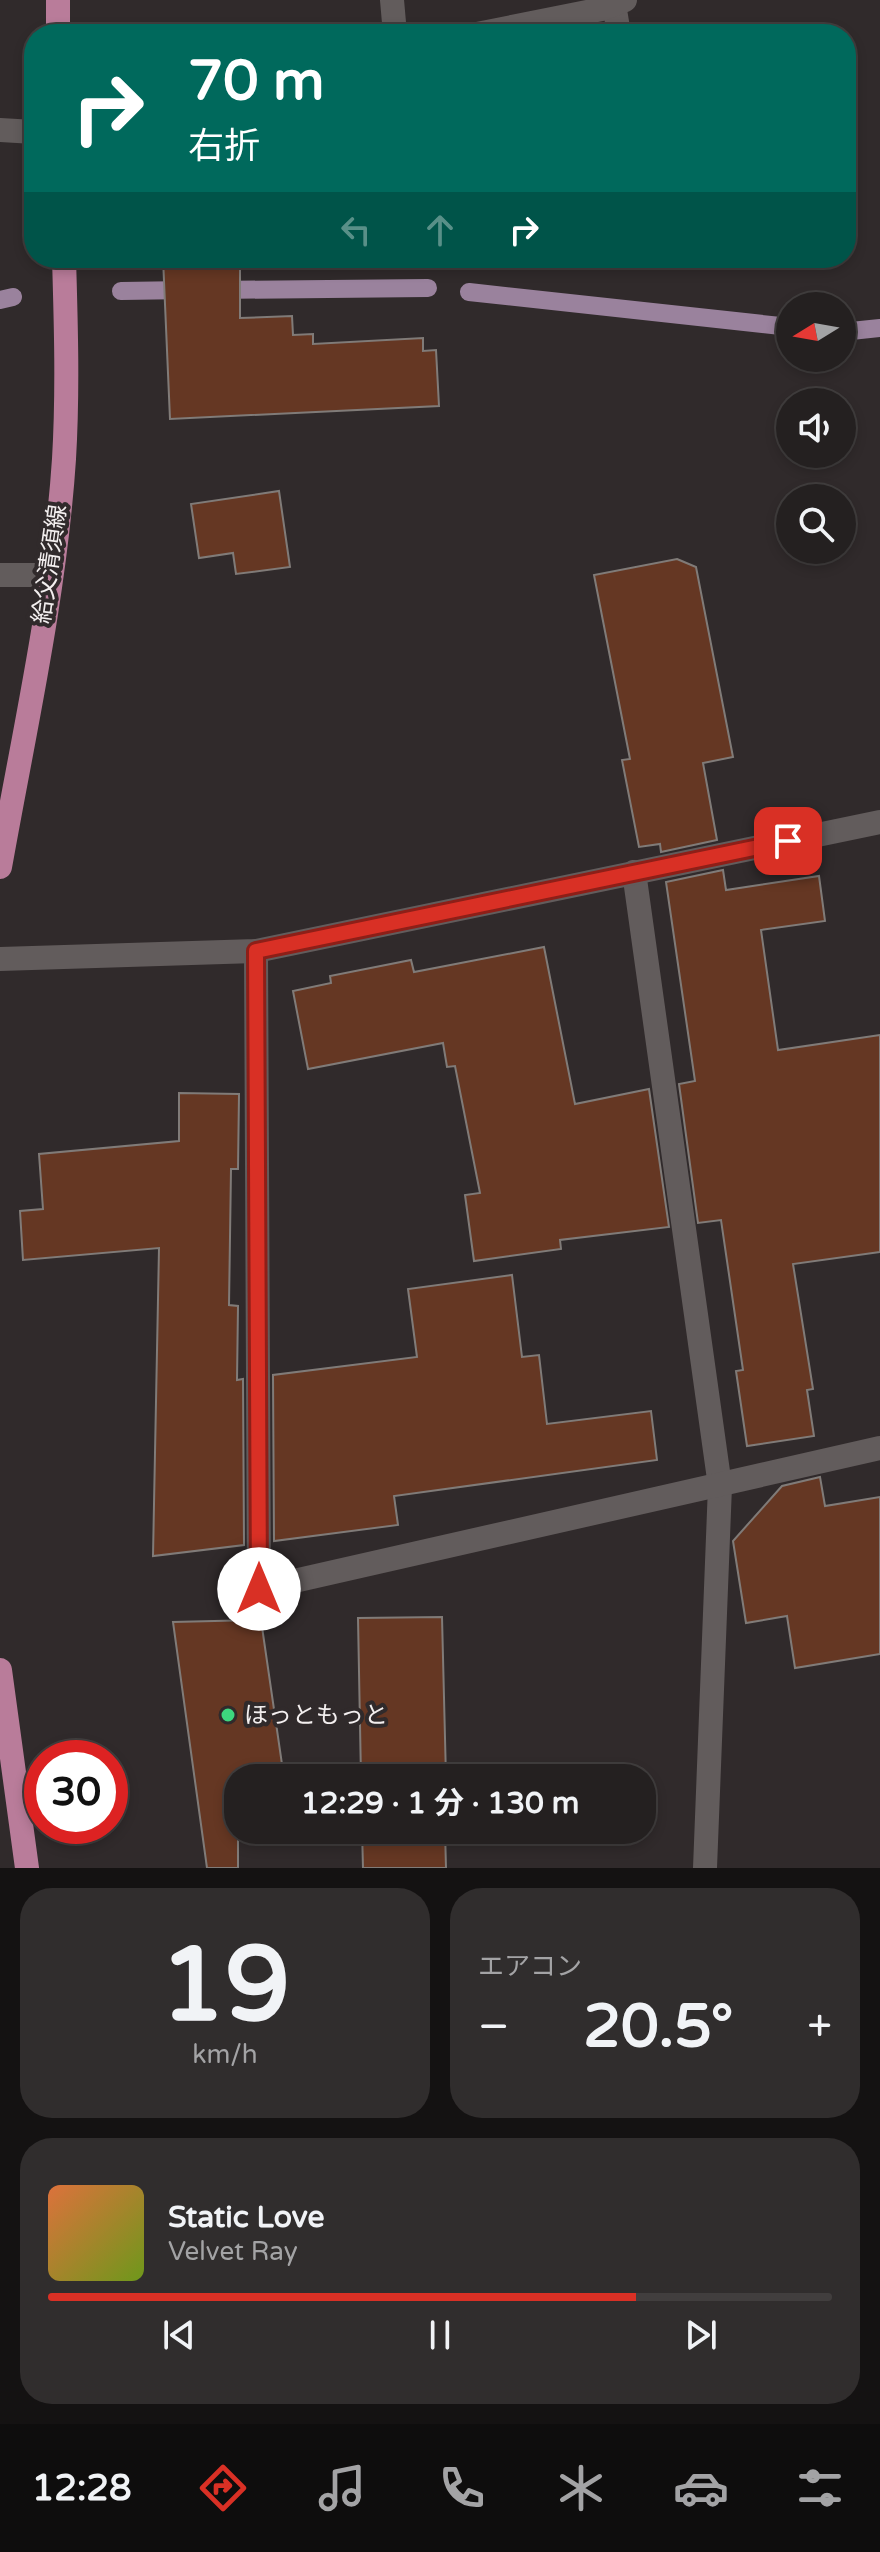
<!DOCTYPE html>
<html lang="ja">
<head>
<meta charset="utf-8">
<style>
	body { margin:0; font-family:"Varela Round","Noto Sans JP",sans-serif; background:#302d2d; color:#f1f3f6; height:100vh; display:flex; flex-direction:column; font-size:30px; white-space:nowrap }
	* { box-sizing:border-box; margin:0 }
	p { font-size:26px; color:#a3a3a5 }
	.icon { flex:none; width:44px; height:44px; fill:none; stroke:currentColor; stroke-width:2; stroke-linecap:round; stroke-linejoin:round }
	.map { position:relative; height:1868px; overflow:hidden }
	.drawer { display:flex; flex-direction:column; gap:20px; padding:20px; background:#141212; flex:1 }
	.drawer>* { flex:none }
	.top-card { position:absolute; left:24px; top:24px; width:832px; height:244px; border-radius:32px; box-shadow:0 4px 12px #0003,0 0 0 2px #413e3e; background:#00695c; color:#fff; overflow:hidden }
	.needle { width:52px; rotate:259deg }
	.buttons { position:absolute; left:776px; top:292px; display:grid; gap:16px }
	.buttons a { display:grid; place-items:center; width:80px; height:80px; border-radius:50%; background:#242020; box-shadow:0 4px 12px #0003,0 0 0 2px #413e3e; font-size:40px }
	.speed { position:absolute; left:24px; top:1740px; display:flex; gap:16px; font-size:40px; font-weight:700; text-align:center }
	.speed>* { display:grid; place-content:center; width:104px; height:104px; border-radius:50%; background:#242020; box-shadow:0 4px 12px #0003,0 0 0 2px #413e3e; line-height:1 }
	.speed .limit { border:12px solid #d22; background:#fff; color:#111 }
	.pin { position:absolute; display:grid; place-items:center; width:68px; height:68px; color:#fff; margin:-34px; border-radius:16px; box-shadow:0 4px 12px #0006 }
	.me { position:absolute; width:88px; margin:-44px; rotate:0deg; stroke-linejoin:round; filter:drop-shadow(0 0 6px #0008) }
	.turn { display:flex; align-items:center; gap:28px; height:168px; padding:0 32px; font-size:36px }
	.turn .icon { width:104px; height:104px; stroke-width:2.5 }
	.turn b { display:block; font-size:56px; line-height:68px }
	.lanes { display:flex; align-items:center; height:76px; padding:0 32px; background:#0003; justify-content:center; gap:40px; direction:ltr }
	.lanes .off { opacity:.35 }
	.big { font-size:60px; font-weight:700; line-height:1.1 }
	.drawer .card { flex:1; display:flex; flex-direction:column; justify-content:center; gap:12px; min-width:0; padding:0 28px; border-radius:32px; background:#302d2d }
	.drawer .dial { align-items:center; gap:0 }
	.dial b { font-size:104px; line-height:1 }
	.song { display:flex; align-items:center; gap:24px }
	.cover { width:96px; height:96px; border-radius:12px; background:linear-gradient(135deg,hsl(20 70% 55%),hsl(80 70% 35%)) }
	.played { height:8px; border-radius:4px; background:linear-gradient(90deg,#d93025 75%,#413e3e 75%) }
	.keys { display:flex; justify-content:space-around; direction:ltr }
	.heat { display:flex; justify-content:space-between; align-items:center; font-size:44px; direction:ltr }
	.drawer .tiles { flex:1; display:grid; gap:20px; grid-template-columns:1fr 1fr }
	.card:last-child { grid-column:span 2 }
	.trip { position:absolute; left:224px; top:1764px; width:432px; height:80px; border-radius:32px; background:#242020; box-shadow:0 4px 12px #0003,0 0 0 2px #413e3e; font-weight:700; line-height:80px; text-align:center }
	.tabs { display:flex; height:128px; justify-content:space-around; align-items:center; background:#0e0d0d; color:#a3a3a5 }
	.tabs .icon { width:56px; height:56px }
	.tabs .active { color:#d93025 }
	.tabs b { font-size:36px; color:#f1f3f6 }
	.map>svg:first-child { display:block }
	.lines { fill:none; stroke-linecap:round; stroke-linejoin:round }
	.stream { stroke:#9a829d; stroke-width:18 }
	.building { fill:#653723; stroke:#807b78; stroke-width:2 }
	.minor { stroke:#625c5c; stroke-width:24 }
	.major { stroke:#b97c9a; stroke-width:24 }
	.route-casing { stroke:#8d1f18; stroke-width:20 }
	.route { stroke:#d93025; stroke-width:14 }
	.poi-dot { fill:#3dd77e; stroke:#302a2b; stroke-width:3 }
	.labels { text-anchor:middle; dominant-baseline:central; stroke-width:8; stroke-linejoin:round; paint-order:stroke }
	.street-label { font-size:24px; fill:#f3efef; stroke:#302a2b }
	.poi-label { font-size:24px; fill:#f3efef; stroke:#302a2b; text-anchor:start }
</style>
</head>
<body>
<div class="map">
<svg width="880" height="1868" viewBox="0 0 880 1868">
	<rect width="100%" height="100%" fill="#302a2b"/>
	<g class="lines">
		<!-- stream -->
		<g class="stream">
			<polyline points="216,290 428,288"/>
			<polyline points="121,291 187,290"/>
			<polyline points="469,292 790,327"/>
			<polyline points="0,300 13,297"/>
			<polyline points="851,331 880,328"/>
		</g>
	</g>
	<!-- building -->
	<g class="building">
		<polygon points="163,258 240,258 240,318 292,316 293,335 313,334 313,344 423,338 423,351 436,350 439,406 170,419"/>
		<polygon points="279,491 290,567 236,574 233,553 199,558 191,504"/>
		<polygon points="677,559 696,567 733,757 703,763 717,840 661,852 660,844 639,847 622,760 630,759 594,575"/>
		<polygon points="723,870 726,890 819,876 825,921 761,930 778,1050 880,1035 880,1252 793,1264 813,1389 807,1390 814,1436 747,1446 736,1371 743,1370 721,1220 698,1223 679,1084 695,1081 666,882"/>
		<polygon points="544,947 575,1104 649,1089 669,1227 560,1240 561,1249 474,1261 465,1195 480,1193 455,1066 447,1067 443,1043 308,1069 293,991 331,983 330,976 411,960 414,972"/>
		<polygon points="179,1093 239,1094 238,1169 231,1169 229,1305 238,1306 237,1380 243,1379 244,1545 153,1556 159,1248 23,1260 20,1211 43,1209 39,1154 179,1141"/>
		<polygon points="512,1275 522,1357 539,1355 547,1424 651,1411 657,1460 394,1496 398,1525 274,1541 273,1375 417,1357 408,1289"/>
		<polygon points="820,1477 825,1506 880,1497 880,1654 795,1668 787,1616 746,1623 733,1541 782,1486"/>
		<polygon points="442,1617 446,1778 361,1778 358,1618"/>
		<polygon points="261,1620 284,1778 238,1778 238,1868 207,1868 173,1622"/>
		<polygon points="362,1830 445,1830 446,1868 363,1868"/>
	</g>
	<g class="lines">
		<!-- minor -->
		<g class="minor">
			<polyline points="392,0 395,34"/>
			<polyline points="614,4 619,34"/>
			<polyline points="477,34 602,9 625,0"/>
			<polyline points="0,130 34,132"/>
			<polyline points="0,575 51,575"/>
			<polyline points="634,872 720,1486 705,1868"/>
			<polyline points="256,951 259,1589 880,1448"/>
			<polyline points="0,959 256,951 880,822"/>
		</g>
		<!-- major -->
		<g class="major">
			<polyline points="58,0 58,34"/>
			<path d="M0 867C24 732 55 596 64 459 68 392 66 325 64 258"/>
			<polyline points="0,1670 27,1868"/>
		</g>
	</g>
	<g class="lines">
		<!-- route casing -->
		<g class="route-casing">
			<polyline id="route" points="259,1589 256,951 788,841"/>
		</g>
		<!-- route -->
		<use href="#route" class="route"/>
	</g>
	<!-- markers -->
	<circle class="poi-dot" cx="228" cy="1715" r="8"/>
	<g class="labels">
		<!-- street labels -->
		<g class="street-label">
			<text transform="translate(50 564) rotate(-82)">給父清須線</text>
		</g>
		<!-- poi labels -->
		<g class="poi-label">
			<text x="244" y="1715">ほっともっと</text>
		</g>
	</g>
</svg>
<div class="buttons">
<a><svg class="needle" viewBox="-14 -14 28 28"><path d="M0-13l5 13h-10z" fill="#e53935"/><path d="M0 13l5-13h-10z" fill="#a3a3a5"/></svg></a>
<a><svg class="icon" aria-label="sound" viewBox="0 0 24 24"><path d="M4 9h4l5-4v14l-5-4H4zM17 9q2 3 0 6"/></svg></a>
<a><svg class="icon" aria-label="search" viewBox="0 0 24 24"><circle cx="10" cy="10" r="6"/><path d="M15 15l6 6"/></svg></a>
</div>
<div class="speed"><div class="limit">30</div></div>
<div class="pin" style="left:788px;top:841px;background:#d93025"><svg class="icon" aria-label="arrive" viewBox="0 0 24 24"><path d="M6 21V4h12l-3 4 3 4H6"/></svg></div>
<svg class="me" style="left:259px;top:1589px" viewBox="-20 -20 40 40"><circle r="19" fill="#fff"/><path d="M0-13L10 11 0 6-10 11z" fill="#d93025"/></svg>
<div class="trip">12:29 · 1 分 · 130 m</div>
<div class="top-card">
<div class="turn"><svg class="icon" aria-label="right" viewBox="0 0 24 24"><path d="M7 20v-9h11M14 6l5 5-5 5"/></svg><div><b>70 m</b>右折</div></div>
<div class="lanes"><svg class="icon off" aria-label="left" viewBox="0 0 24 24"><path d="M17 20v-9H6M10 6l-5 5 5 5"/></svg><svg class="icon off" aria-label="ahead" viewBox="0 0 24 24"><path d="M12 20V5M6 11l6-6 6 6"/></svg><svg class="icon" aria-label="right" viewBox="0 0 24 24"><path d="M7 20v-9h11M14 6l5 5-5 5"/></svg></div>
</div>
</div>
<section class="drawer">
<div class="tiles">
<div class="card dial"><b>19</b><p>km/h</p></div>
<div class="card"><p>エアコン</p>
<div class="heat"><a>−</a><b class="big">20.5°</b><a>+</a></div>
</div>
<div class="card">
<div class="song"><i class="cover"></i><div><b>Static Love</b><p>Velvet Ray</p></div></div>
<div class="played"></div>
<div class="keys"><svg class="icon" aria-label="previous" viewBox="0 0 24 24"><path d="M18 5L8 12l10 7zM5 5v14"/></svg><svg class="icon" aria-label="pause" viewBox="0 0 24 24"><path d="M8 5v14M16 5v14"/></svg><svg class="icon" aria-label="next" viewBox="0 0 24 24"><path d="M6 5l10 7-10 7zM19 5v14"/></svg></div>
</div>
</div>
</section>
<nav class="tabs">
<b>12:28</b>
<svg class="icon active" aria-label="directions" viewBox="0 0 24 24"><path d="M12 3l9 9-9 9-9-9zM9 14v-3h6M13 9l2 2-2 2"/></svg>
<svg class="icon" aria-label="music" viewBox="0 0 24 24"><path d="M9 18V5l10-2v13"/><circle cx="6" cy="18" r="3"/><circle cx="16" cy="16" r="3"/></svg>
<svg class="icon" aria-label="phone" viewBox="0 0 24 24"><path d="M5 4h4l2 5-3 2q2 4 5 5l2-3 5 2v4C11 20 4 13 5 4z"/></svg>
<svg class="icon" aria-label="climate" viewBox="0 0 24 24"><path d="M12 3v18M4 7l16 10M4 17L20 7"/></svg>
<svg class="icon" aria-label="car" viewBox="0 0 24 24"><path d="M5 17H2v-5l4-1 3-4h7l3 4 3 1v5h-3M9 17h6M6 11h13"/><circle cx="7" cy="17" r="2"/><circle cx="17" cy="17" r="2"/></svg>
<svg class="icon" aria-label="filters" viewBox="0 0 24 24"><path d="M4 7h16M4 17h16"/><circle cx="9" cy="7" r="2"/><circle cx="15" cy="17" r="2"/></svg>
</nav>
</body>
</html>
